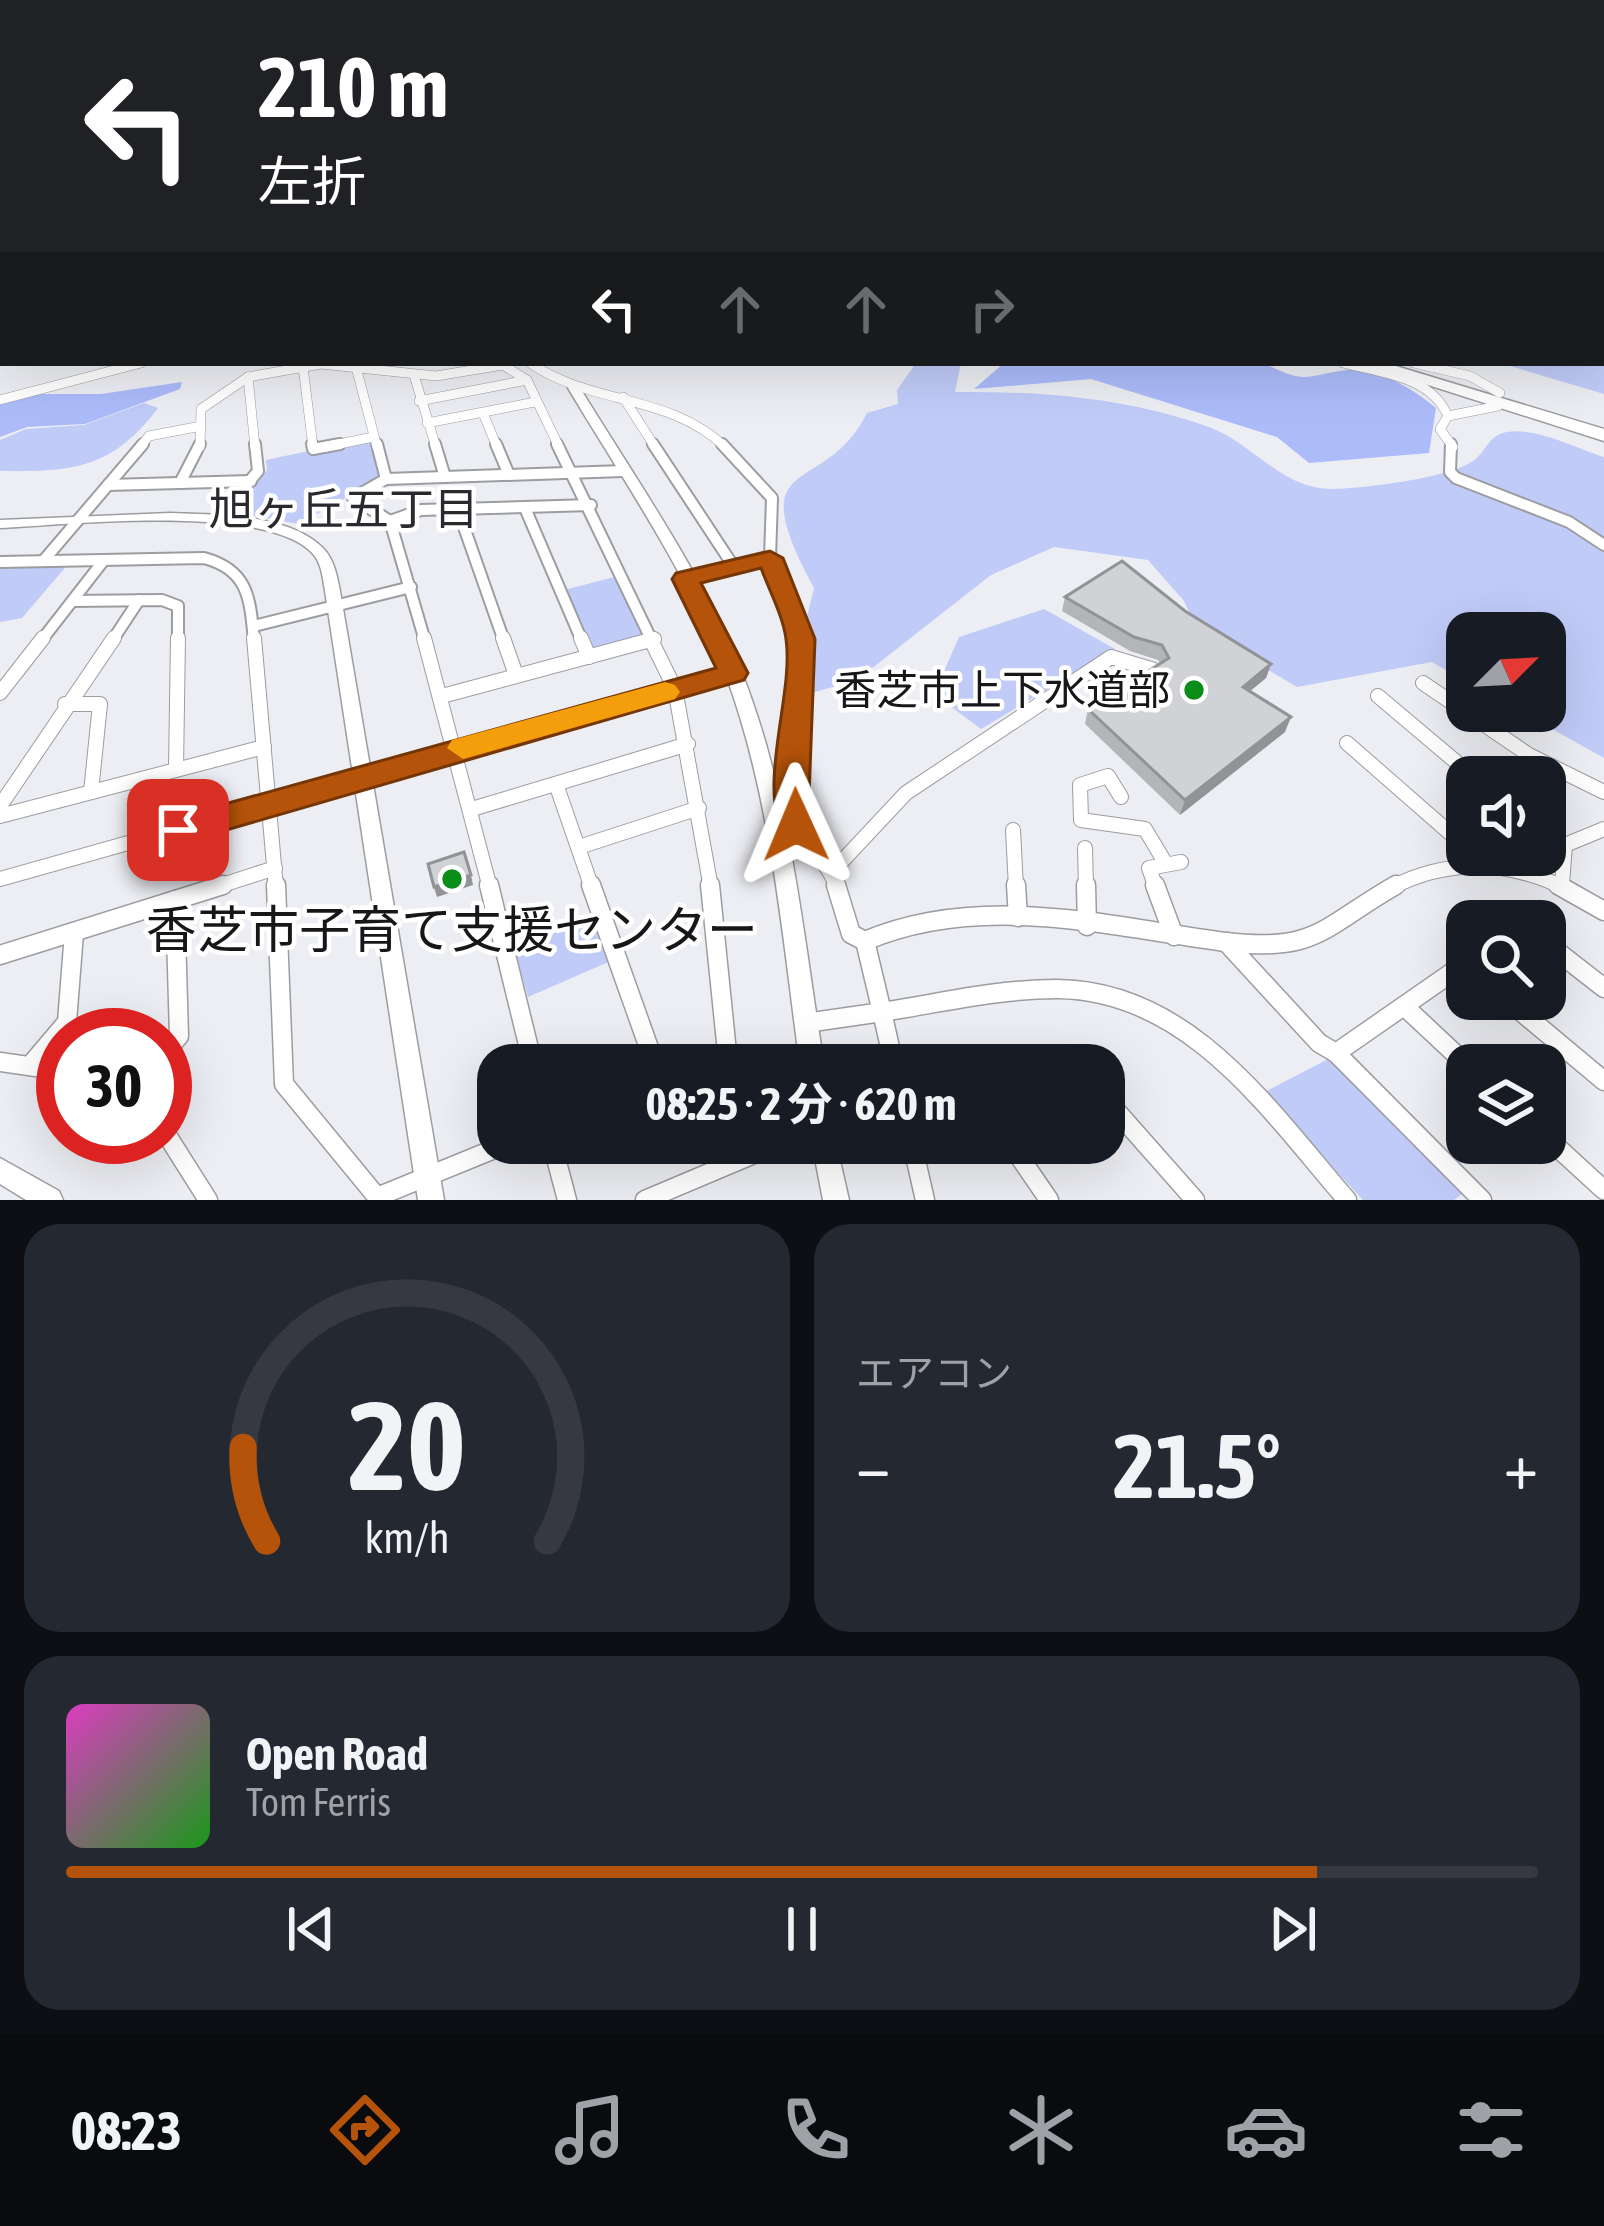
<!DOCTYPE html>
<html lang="ja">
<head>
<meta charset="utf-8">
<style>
	body { margin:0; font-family:"Asap Condensed","Noto Sans JP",sans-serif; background:#242831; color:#f1f3f6; height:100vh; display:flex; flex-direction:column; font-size:45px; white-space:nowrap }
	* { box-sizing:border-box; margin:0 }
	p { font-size:39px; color:#9ea1a6 }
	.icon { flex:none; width:66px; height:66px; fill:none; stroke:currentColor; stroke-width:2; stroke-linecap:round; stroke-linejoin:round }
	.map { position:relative; height:1200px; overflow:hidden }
	.drawer { display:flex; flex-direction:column; gap:24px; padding:24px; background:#0d0f14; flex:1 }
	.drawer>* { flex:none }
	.hud { position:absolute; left:0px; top:0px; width:1605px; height:366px; box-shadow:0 12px 48px #0002; background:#202124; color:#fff; overflow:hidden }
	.needle { width:78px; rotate:66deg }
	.buttons { position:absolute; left:1446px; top:612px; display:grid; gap:24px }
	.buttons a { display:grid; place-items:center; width:120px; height:120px; border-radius:24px; background:#171b24; box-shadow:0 12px 48px #0002; font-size:60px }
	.speed { position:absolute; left:36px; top:1008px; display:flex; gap:24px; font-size:60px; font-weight:700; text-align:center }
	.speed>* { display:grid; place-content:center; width:156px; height:156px; border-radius:50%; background:#171b24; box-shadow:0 12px 48px #0002; line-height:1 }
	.speed .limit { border:18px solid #d22; background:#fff; color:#111 }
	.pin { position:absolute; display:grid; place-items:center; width:102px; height:102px; color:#fff; margin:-51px; border-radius:24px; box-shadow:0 6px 18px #0006 }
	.me { position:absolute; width:132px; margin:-66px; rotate:359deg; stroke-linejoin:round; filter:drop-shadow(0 0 9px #0008) }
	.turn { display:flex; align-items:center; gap:42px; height:252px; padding:0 60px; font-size:54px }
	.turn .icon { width:156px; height:156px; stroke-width:2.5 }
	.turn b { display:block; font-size:84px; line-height:102px }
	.lanes { display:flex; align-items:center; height:114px; padding:0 60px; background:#0003; justify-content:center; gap:60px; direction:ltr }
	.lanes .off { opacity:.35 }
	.big { font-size:90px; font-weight:700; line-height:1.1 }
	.drawer .tile { flex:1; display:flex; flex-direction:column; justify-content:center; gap:18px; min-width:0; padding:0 42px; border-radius:36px; background:#242831 }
	.drawer .dial { align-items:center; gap:0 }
	.dial svg { height:312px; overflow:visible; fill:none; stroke:#363941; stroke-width:7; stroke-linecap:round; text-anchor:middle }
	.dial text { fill:#f1f3f6; stroke:none }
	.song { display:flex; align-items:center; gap:36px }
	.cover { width:144px; height:144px; border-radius:18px; background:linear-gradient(135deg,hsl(310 70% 55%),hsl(120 70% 35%)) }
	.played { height:12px; border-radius:6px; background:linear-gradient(90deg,#b45309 85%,#363941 85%) }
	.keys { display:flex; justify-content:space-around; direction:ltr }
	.heat { display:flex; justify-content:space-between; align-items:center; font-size:66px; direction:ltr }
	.drawer .tiles { flex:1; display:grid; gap:24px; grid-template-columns:1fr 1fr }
	.tile:last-child { grid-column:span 2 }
	.trip { position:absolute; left:477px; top:1044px; width:648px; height:120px; border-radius:36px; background:#171b24; box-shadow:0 12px 48px #0002; font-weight:700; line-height:120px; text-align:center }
	.dock { display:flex; height:192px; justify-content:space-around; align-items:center; background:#090b0e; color:#9ea1a6 }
	.dock .icon { width:84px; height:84px }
	.dock .current { color:#b45309 }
	.dock b { font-size:54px; color:#f1f3f6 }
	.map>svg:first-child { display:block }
	.green { fill:#c0cbf8 }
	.water { fill:#acbbfa }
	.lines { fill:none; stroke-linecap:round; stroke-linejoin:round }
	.minor-far3-casing { stroke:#9c9da1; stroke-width:10 }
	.minor-far2-casing { stroke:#9c9da1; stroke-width:14 }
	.minor-far1-casing { stroke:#9c9da1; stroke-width:16 }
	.minor-casing { stroke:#9c9da1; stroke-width:21 }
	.tertiary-casing { stroke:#9c9da1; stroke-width:3 }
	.motorway-casing { stroke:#9c9da1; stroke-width:3 }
	.minor-far3 { stroke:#fff; stroke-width:9 }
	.minor-far2 { stroke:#fff; stroke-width:10 }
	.minor-far1 { stroke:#fff; stroke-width:14 }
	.minor { stroke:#fff; stroke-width:18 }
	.tertiary { fill:#fff; fill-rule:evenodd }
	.motorway { fill:#fff; fill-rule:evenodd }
	.wall { fill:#b3b5b8 }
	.shaded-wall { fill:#929396 }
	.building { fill:#d0d2d6; stroke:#929396; stroke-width:3 }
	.route { fill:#b45309; stroke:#753606; stroke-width:3 }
	.slow { fill:#f59e0b }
	.poi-dot { fill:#0b8d1a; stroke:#fff; stroke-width:4.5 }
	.labels { text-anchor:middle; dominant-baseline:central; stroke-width:9; stroke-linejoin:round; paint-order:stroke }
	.poi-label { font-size:42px; fill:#171719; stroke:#fff; text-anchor:end }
	.neighbourhood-label { font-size:45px; fill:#292a2d; stroke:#fff }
	.near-poi-label { font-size:51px; fill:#171719; stroke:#fff }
</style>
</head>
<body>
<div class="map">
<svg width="1604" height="1200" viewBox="0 0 1604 1200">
	<rect width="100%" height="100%" fill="#edeef3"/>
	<!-- green -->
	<g class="green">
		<polygon points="1604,173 1604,394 1500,363 1602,363"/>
		<path d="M916 363H961L955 392C1042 391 1127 398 1209 427 1253 443 1280 488 1330 489 1360 489 1450 478 1473 461 1487 451 1488 435 1507 432 1536 427 1576 448 1604 457V758L1520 711H1545V633H1467V682L1432 662 1297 687 1196 627 1184 601 1148 560 1054 547 991 575 857 680 808 694 797 658 814 588C738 448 824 500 867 413L898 404 897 390Z"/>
		<path d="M144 403 158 408C112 469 73 472 0 471V440L26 429 84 425Z"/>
		<polygon points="370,438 381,478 299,524 231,512 267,470 266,460"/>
		<polygon points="70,562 22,618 0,622 0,564"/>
		<polygon points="618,576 643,637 594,651 564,590"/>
		<polygon points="1044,609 1115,649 981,729 934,694 959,637"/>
		<polygon points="595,913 613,960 528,997 512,939"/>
		<polygon points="1332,1057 1466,1191 1454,1200 1363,1200 1263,1093"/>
	</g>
	<!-- water -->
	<g class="water">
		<path d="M1004 363H1263C1308 385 1302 376 1347 370 1376 365 1415 391 1436 408L1429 453 1309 463 1277 437 1091 379 974 389Z"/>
		<polygon points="182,382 180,389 85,424 27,427 0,437 0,403 34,394 101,394"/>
	</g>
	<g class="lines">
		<!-- minor-far3 casing -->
		<g class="minor-far3-casing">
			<g id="minor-far3">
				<path d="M530 363C591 405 670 394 725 447"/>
				<path d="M1343 363C1381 373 1431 376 1448 416"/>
				<polyline points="1414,363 1470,376 1500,393"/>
				<polyline points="303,367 313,447"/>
				<polyline points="356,367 377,447"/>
				<polyline points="414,375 436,447"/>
				<polyline points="248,377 255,447"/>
				<polyline points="623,397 655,447"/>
				<polyline points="0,400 141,363"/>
				<polyline points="419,401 527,380"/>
				<polyline points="483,413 497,447"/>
				<polyline points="1448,416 1440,429 1453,447"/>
				<polyline points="1448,416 1498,406"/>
				<polyline points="427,423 535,402"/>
				<polyline points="140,447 149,436 201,426"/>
				<polyline points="200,447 201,409 248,377 321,364 436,376 503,365 527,380 559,447"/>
				<polyline points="325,447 373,437"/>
			</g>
		</g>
		<!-- minor-far2 casing -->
		<g class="minor-far2-casing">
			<g id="minor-far2">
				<polyline points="312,444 313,449 340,444"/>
				<polyline points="377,444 386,479"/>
				<polyline points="435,444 445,477"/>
				<polyline points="496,444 509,475"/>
				<polyline points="557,444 652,641"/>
				<polyline points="653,444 734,567"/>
				<polyline points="722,444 772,498 770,558 801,641"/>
				<polyline points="1451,444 1450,472 1456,478 1569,522 1604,545"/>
				<polyline points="181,481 200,444"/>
				<polyline points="108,485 251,481"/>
				<polyline points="525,508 582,641"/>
				<polyline points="458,510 504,641"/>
				<polyline points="219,518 258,471 255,444"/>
				<polyline points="390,521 421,510 591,505"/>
				<polyline points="44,560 143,444"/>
				<path d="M0 562 204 558C249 570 250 599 254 641"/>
				<polyline points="686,579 770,558"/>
				<polyline points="73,601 162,600 178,606 178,641"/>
				<polyline points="254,626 411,587"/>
				<polyline points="41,641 104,560"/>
				<polyline points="112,641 139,600"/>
				<polyline points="425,641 390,521 353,498 386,479 623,471"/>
				<polyline points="648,641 654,639"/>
			</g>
		</g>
		<!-- minor-far1 casing -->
		<g class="minor-far1-casing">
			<g id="minor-far1">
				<polyline points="254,638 276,888"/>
				<polyline points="424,638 490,888"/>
				<polyline points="503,638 516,675"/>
				<polyline points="581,638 589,657"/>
				<polyline points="650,638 675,689 711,888"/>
				<path d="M800 638C801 681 781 790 796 825 806 848 829 862 837 888"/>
				<polyline points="1423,683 1529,755 1604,792"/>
				<polyline points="0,693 43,638"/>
				<polyline points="442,696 654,639"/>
				<polyline points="1378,696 1474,777"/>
				<polyline points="65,704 100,704 91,792"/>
				<polyline points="1347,743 1467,848"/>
				<polyline points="176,769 178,638"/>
				<polyline points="556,784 592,888"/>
				<polyline points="1121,797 1108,776 1080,785 1081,820 1145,829 1166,864"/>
				<polyline points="0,806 114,638"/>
				<polyline points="472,809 688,744"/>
				<polyline points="0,816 264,747"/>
				<polyline points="1013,830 1016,888"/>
				<polyline points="1545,835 1564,851"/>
				<polyline points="579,847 699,808"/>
				<polyline points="1085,848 1086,888"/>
				<polyline points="832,872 906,793 1111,657 1154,670"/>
				<polyline points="0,879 733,673"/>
				<polyline points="1562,884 1565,845 1604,829"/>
				<polyline points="213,888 275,868"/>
				<polyline points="1156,888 1149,868 1181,862"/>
				<path d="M1391 888C1446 859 1508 860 1564 888"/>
			</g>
		</g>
		<!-- minor casing -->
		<g class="minor-casing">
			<g id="minor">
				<polyline points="276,885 284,1084 377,1197 509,1143"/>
				<polyline points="489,885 533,1065"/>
				<polyline points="591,885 655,1065"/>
				<path d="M836 885 851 934 865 941C981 892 1106 926 1226 942"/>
				<polyline points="1016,885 1018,917"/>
				<polyline points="1086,885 1087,926"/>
				<polyline points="1155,885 1174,936"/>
				<path d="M1396 885C1324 926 1317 953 1226 942L1319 1043 1336 1053 1482 1200"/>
				<polyline points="1558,885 1604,911"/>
				<path d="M865 941 882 1012C940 1003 998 989 1057 989 1189 990 1269 1110 1347 1200"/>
				<polyline points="1545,942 1604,988"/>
				<polyline points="0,955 223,885"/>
				<polyline points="1506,999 1604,1081"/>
				<polyline points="1404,1006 1467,1065"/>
				<polyline points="806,1023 882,1012 894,1065"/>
				<polyline points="165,1052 179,1036 175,900"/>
				<polyline points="1336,1053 1467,962"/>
				<polyline points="0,1062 63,1071"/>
				<polyline points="33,1062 67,1022 74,933"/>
				<polyline points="696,1065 727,1052 710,885"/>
				<polyline points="1104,1097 1195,1200"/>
				<polyline points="165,1132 208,1200"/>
				<polyline points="1545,1136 1604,1190"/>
				<polyline points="552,1143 567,1200"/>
				<polyline points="912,1143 925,1200"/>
				<polyline points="1010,1143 1049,1200"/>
				<polyline points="645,1200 780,1143"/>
			</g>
		</g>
		<!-- tertiary casing -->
		<g class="tertiary-casing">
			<g id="tertiary">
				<path d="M574 385 580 388C637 481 701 571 742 673 791 797 803 934 824 1065H800C782 935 772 802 727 678 689 574 624 482 568 388Z"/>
				<path d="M170 513C216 515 288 513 323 548 334 559 337 576 340 591L444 1200H418L325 591C323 580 322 565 314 555 270 502 67 525 0 528V520Z"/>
				<polygon points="812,1143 836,1143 849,1200 823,1200"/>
				<polygon points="0,1158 59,1191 63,1200 26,1200 0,1184"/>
			</g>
		</g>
		<!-- motorway casing -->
		<g class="motorway-casing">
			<polygon id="motorway" points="1359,363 1386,363 1604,429 1604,441"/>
		</g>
		<!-- minor-far3 -->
		<use href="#minor-far3" class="minor-far3"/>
		<!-- minor-far2 -->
		<use href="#minor-far2" class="minor-far2"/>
		<!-- minor-far1 -->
		<use href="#minor-far1" class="minor-far1"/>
		<!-- minor -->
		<use href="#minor" class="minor"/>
		<!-- tertiary -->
		<use href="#tertiary" class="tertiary"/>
		<!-- motorway -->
		<use href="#motorway" class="motorway"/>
	</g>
	<!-- wall -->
	<polygon class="wall" points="1065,597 1185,611 1271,664 1266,678 1250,691 1285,732 1180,815 1085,724 1088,709 1160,663 1158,660 1130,651 1062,611"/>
	<!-- shaded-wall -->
	<g class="shaded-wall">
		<polygon points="1271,664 1266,678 1238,701 1243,687"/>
		<polygon points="1291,717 1285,732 1180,815 1185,800"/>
		<polygon points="471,875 473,885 437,897 434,887"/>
	</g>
	<!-- building -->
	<g class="building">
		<polygon points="1122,561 1185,611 1271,664 1243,687 1291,717 1185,800 1088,709 1169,658 1162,645 1134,637 1065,597"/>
		<polygon points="464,852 471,875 434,887 428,864"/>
	</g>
	<!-- sky -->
	<linearGradient id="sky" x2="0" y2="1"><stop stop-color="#90b7ef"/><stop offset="0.51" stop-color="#f7f7fa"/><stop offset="1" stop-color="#f7f7fa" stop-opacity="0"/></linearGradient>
	<rect width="1604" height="341" fill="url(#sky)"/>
	<!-- route -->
	<path class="route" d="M770 551 783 558 815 639 809 796 813 825 808 835H784C757 784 794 695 786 639 783 616 769 590 761 568L701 583 748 673 744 680 178 844 165 840 160 830 165 821 178 817 716 668 672 579 676 573Z"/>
	<!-- slow -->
	<polygon class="slow" points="665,682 675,685 680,692 675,699 463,759 447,748 452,740"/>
	<!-- markers -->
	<g class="poi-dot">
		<circle cx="1194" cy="690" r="12"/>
		<circle cx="452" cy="879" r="12"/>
	</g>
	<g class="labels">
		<!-- poi labels -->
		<g class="poi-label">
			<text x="1170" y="690">香芝市上下水道部</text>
		</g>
		<!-- neighbourhood labels -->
		<g class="neighbourhood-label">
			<text x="344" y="509">旭ヶ丘五丁目</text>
		</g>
		<!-- near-poi labels -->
		<g class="near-poi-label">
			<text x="452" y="929">香芝市子育て支援センター</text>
		</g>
	</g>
</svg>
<div class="buttons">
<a><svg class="needle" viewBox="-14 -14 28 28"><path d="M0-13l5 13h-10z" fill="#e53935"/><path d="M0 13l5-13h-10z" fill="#9ea1a6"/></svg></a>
<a><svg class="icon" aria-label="sound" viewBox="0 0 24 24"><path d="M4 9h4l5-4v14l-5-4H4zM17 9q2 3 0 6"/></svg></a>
<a><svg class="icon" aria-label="search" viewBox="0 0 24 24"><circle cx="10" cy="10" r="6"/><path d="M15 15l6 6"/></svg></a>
<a><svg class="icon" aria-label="layers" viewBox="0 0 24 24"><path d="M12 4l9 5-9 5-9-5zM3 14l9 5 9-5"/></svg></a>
</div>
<div class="speed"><div class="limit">30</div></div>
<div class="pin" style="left:178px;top:830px;background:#d93025"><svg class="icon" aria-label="arrive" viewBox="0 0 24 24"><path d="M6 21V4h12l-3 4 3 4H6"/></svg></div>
<svg class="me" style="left:796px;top:825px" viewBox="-20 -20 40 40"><path d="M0-17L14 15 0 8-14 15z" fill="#b45309" stroke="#fff" stroke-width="4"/></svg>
<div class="trip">08:25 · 2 分 · 620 m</div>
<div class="hud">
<div class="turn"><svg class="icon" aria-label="left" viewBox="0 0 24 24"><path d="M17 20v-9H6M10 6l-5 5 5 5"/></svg><div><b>210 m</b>左折</div></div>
<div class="lanes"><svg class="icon" aria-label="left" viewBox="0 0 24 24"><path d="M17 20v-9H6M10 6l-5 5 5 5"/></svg><svg class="icon off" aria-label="ahead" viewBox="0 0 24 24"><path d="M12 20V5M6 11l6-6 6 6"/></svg><svg class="icon off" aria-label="ahead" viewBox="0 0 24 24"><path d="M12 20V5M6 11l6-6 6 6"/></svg><svg class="icon off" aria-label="right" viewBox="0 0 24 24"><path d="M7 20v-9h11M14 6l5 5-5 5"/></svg></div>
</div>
</div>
<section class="drawer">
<div class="tiles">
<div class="tile dial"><svg viewBox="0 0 100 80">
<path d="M14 69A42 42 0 1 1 86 69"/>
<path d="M14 69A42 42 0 0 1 8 45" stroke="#b45309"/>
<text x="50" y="56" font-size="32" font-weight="700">20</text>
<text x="50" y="72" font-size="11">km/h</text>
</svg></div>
<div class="tile"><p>エアコン</p>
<div class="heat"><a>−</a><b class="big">21.5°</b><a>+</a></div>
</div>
<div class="tile">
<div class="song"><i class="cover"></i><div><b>Open Road</b><p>Tom Ferris</p></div></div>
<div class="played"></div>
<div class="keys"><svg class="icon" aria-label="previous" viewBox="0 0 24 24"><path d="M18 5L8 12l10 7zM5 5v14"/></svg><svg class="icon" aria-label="pause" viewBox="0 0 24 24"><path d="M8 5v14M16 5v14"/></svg><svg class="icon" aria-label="next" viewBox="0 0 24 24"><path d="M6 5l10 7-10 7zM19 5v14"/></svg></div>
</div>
</div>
</section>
<nav class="dock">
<b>08:23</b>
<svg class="icon current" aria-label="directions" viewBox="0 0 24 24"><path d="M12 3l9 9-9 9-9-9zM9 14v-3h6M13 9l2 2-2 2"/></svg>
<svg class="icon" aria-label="music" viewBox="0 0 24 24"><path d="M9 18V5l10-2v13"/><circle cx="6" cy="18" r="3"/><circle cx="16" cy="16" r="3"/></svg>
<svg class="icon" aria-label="phone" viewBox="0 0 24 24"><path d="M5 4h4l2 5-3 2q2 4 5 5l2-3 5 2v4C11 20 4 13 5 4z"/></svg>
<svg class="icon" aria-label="climate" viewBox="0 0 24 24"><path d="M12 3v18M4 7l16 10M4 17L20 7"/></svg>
<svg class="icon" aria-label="car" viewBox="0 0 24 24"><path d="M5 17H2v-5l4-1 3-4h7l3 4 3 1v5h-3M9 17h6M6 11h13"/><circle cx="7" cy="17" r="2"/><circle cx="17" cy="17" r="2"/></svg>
<svg class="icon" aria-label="filters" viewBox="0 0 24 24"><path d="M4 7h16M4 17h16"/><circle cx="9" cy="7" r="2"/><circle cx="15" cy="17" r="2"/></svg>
</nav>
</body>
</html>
